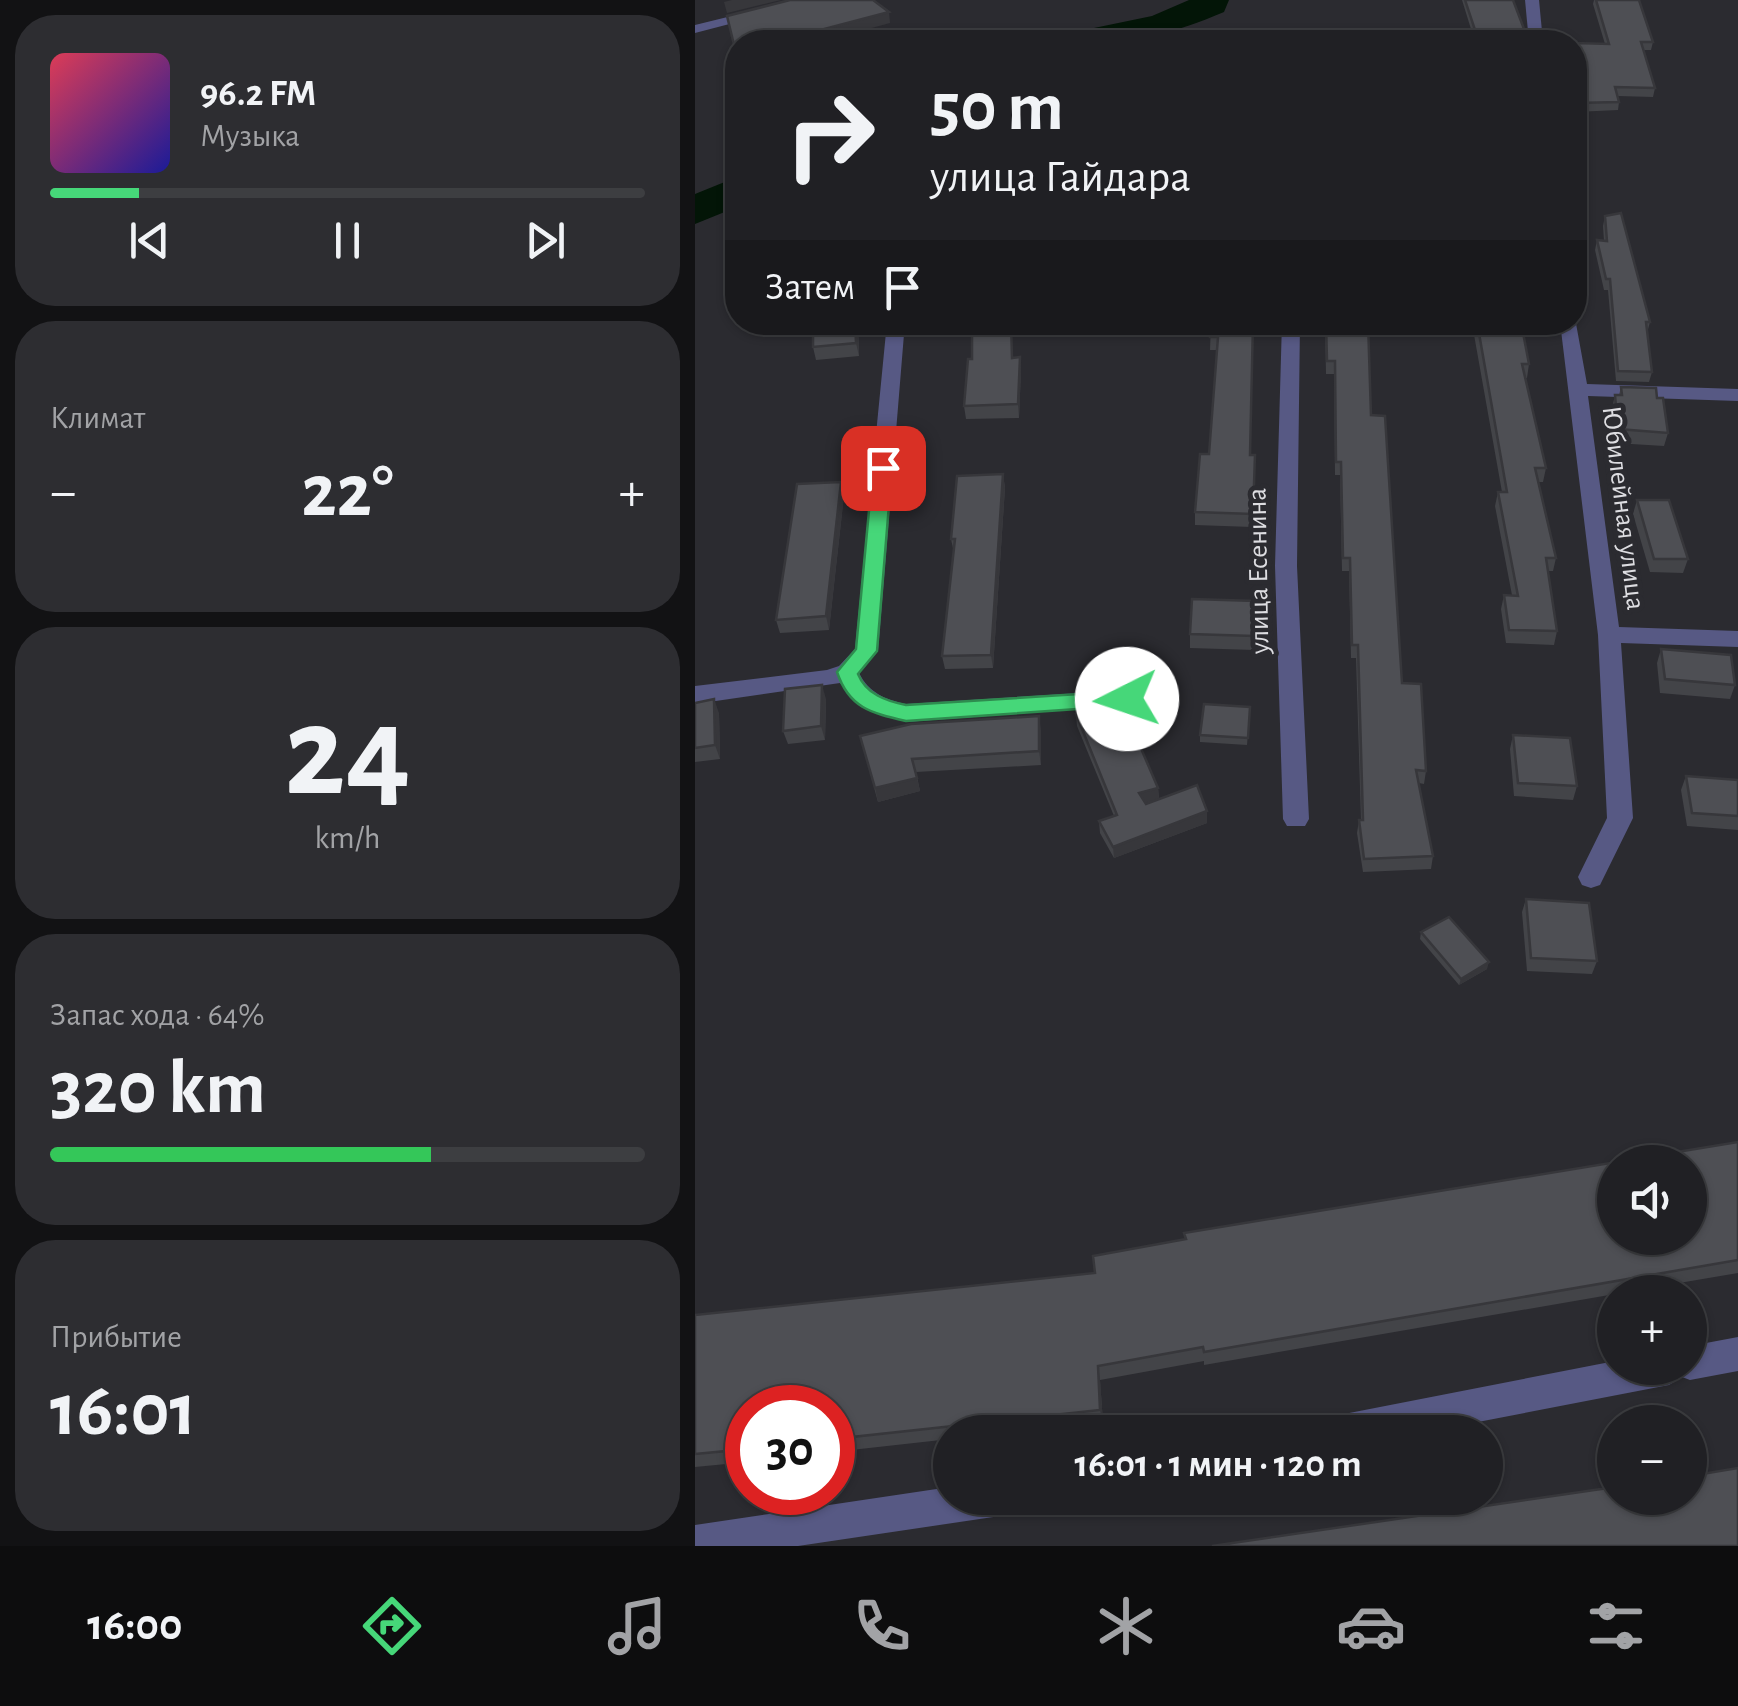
<!DOCTYPE html>
<html lang="ru">
<head>
<meta charset="utf-8">
<style>
	body { margin:0; font-family:"Alegreya Sans",sans-serif; background:#2d2d31; color:#f1f3f6; height:100vh; display:flex; flex-direction:column; font-size:38px; white-space:nowrap }
	* { box-sizing:border-box; margin:0 }
	p { font-size:32px; color:#a2a3a6 }
	.icon { flex:none; width:55px; height:55px; fill:none; stroke:currentColor; stroke-width:2; stroke-linecap:round; stroke-linejoin:round }
	.map { position:relative; flex:1; overflow:hidden }
	.drawer { display:flex; flex-direction:column; gap:15px; padding:15px; background:#121214; width:695px }
	.drawer>* { flex:none }
	.banner { position:absolute; left:30px; top:30px; width:862px; height:305px; border-radius:40px; box-shadow:0 2px 8px #0004,0 0 0 2px #3d3e41; background:#202024; color:#f1f3f6; overflow:hidden }
	.fabs { position:absolute; left:902px; top:1145px; display:grid; gap:20px }
	.fabs a { display:grid; place-items:center; width:110px; height:110px; border-radius:50%; background:#202024; box-shadow:0 2px 8px #0004,0 0 0 2px #3d3e41; font-size:50px }
	.speed { position:absolute; left:30px; top:1385px; display:flex; gap:20px; font-size:50px; font-weight:700; text-align:center }
	.speed>* { display:grid; place-content:center; width:130px; height:130px; border-radius:50%; background:#202024; box-shadow:0 2px 8px #0004,0 0 0 2px #3d3e41; line-height:1 }
	.speed .limit { border:15px solid #d22; background:#fff; color:#111 }
	.pin { position:absolute; display:grid; place-items:center; width:85px; height:85px; color:#fff; margin:-42px; border-radius:20px; box-shadow:0 5px 15px #0006 }
	.me { position:absolute; width:110px; margin:-55px; rotate:266deg; stroke-linejoin:round; filter:drop-shadow(0 0 8px #0008) }
	.turn { display:flex; align-items:center; gap:35px; height:210px; padding:0 40px; font-size:45px }
	.turn .icon { width:130px; height:130px; stroke-width:2.5 }
	.turn b { display:block; font-size:70px; line-height:85px }
	.then { display:flex; align-items:center; height:95px; padding:0 40px; background:#0003; gap:20px; font-size:38px }
	.big { font-size:75px; font-weight:600; line-height:1.1 }
	.drawer .widget { flex:1; display:flex; flex-direction:column; justify-content:center; gap:15px; min-width:0; padding:0 35px; border-radius:40px; background:#2d2d31 }
	.drawer .dial { align-items:center; gap:0 }
	.dial b { font-size:130px; line-height:1 }
	.song { display:flex; align-items:center; gap:30px }
	.cover { width:120px; height:120px; border-radius:15px; background:linear-gradient(135deg,hsl(350 70% 55%),hsl(240 70% 35%)) }
	.played { height:10px; border-radius:5px; background:linear-gradient(90deg,#46d779 15%,#3d3e41 15%) }
	.keys { display:flex; justify-content:space-around; direction:ltr }
	.heat { display:flex; justify-content:space-between; align-items:center; font-size:55px; direction:ltr }
	.charge { height:15px; border-radius:8px; background:linear-gradient(90deg,#34c759 64%,#3d3e41 0) }
	.trip { position:absolute; left:238px; top:1415px; width:570px; height:100px; border-radius:50px; background:#202024; box-shadow:0 2px 8px #0004,0 0 0 2px #3d3e41; font-weight:600; line-height:100px; text-align:center }
	.menu { display:flex; height:160px; justify-content:space-around; align-items:center; background:#0d0d0e; color:#a2a3a6 }
	.menu .icon { width:70px; height:70px }
	.menu .on { color:#46d779 }
	.menu b { font-size:45px; color:#f1f3f6 }
	main { display:flex; flex:1; min-height:0 }
	.map>svg:first-child { display:block }
	.lines { fill:none; stroke-linecap:round; stroke-linejoin:round }
	.river { fill:#031507; fill-rule:evenodd }
	.minor { fill:#575984; fill-rule:evenodd }
	.wall { fill:#434448 }
	.shaded-wall { fill:#37373b }
	.building { fill:#4e4f54; stroke:#37373b; stroke-width:2.5; fill-rule:evenodd }
	.route { fill:#46d779; stroke:#2e8c4f; stroke-width:2.5 }
	.labels { text-anchor:middle; dominant-baseline:central; stroke-width:10; stroke-linejoin:round; paint-order:stroke }
	.street-label { font-size:28px; fill:#dddde1; stroke:#2b2b30 }
</style>
</head>
<body>
<main>
<section class="drawer">
<div class="widget">
<div class="song"><i class="cover"></i><div><b>96.2 FM</b><p>Музыка</p></div></div>
<div class="played"></div>
<div class="keys"><svg class="icon" aria-label="previous" viewBox="0 0 24 24"><path d="M18 5L8 12l10 7zM5 5v14"/></svg><svg class="icon" aria-label="pause" viewBox="0 0 24 24"><path d="M8 5v14M16 5v14"/></svg><svg class="icon" aria-label="next" viewBox="0 0 24 24"><path d="M6 5l10 7-10 7zM19 5v14"/></svg></div>
</div>
<div class="widget"><p>Климат</p>
<div class="heat"><a>−</a><b class="big">22°</b><a>+</a></div>
</div>
<div class="widget dial"><b>24</b><p>km/h</p></div>
<div class="widget"><p>Запас хода · 64%</p><b class="big">320 km</b><div class="charge"></div></div>
<div class="widget"><p>Прибытие</p><b class="big">16:01</b></div>
</section>
<div class="map">
<svg width="1043" height="1546" viewBox="0 0 1043 1546">
	<rect width="100%" height="100%" fill="#2b2b30"/>
	<g class="lines">
		<!-- river -->
		<g class="river">
			<path d="M494 0H534L529 12C470 37 428 46 364 42L370 34 457 16Z"/>
			<polygon points="42,177 42,207 0,224 0,194"/>
		</g>
		<!-- minor -->
		<g class="minor">
			<polygon points="102,0 126,0 0,33 0,25"/>
			<polygon points="830,0 844,0 848,42 834,42"/>
			<polygon points="880,318 892,384 1043,389 1043,401 893,396 924,627 1043,631 1043,647 926,643 938,818 905,885 896,888 887,885 883,877 912,818 903,635 865,322 880,322"/>
			<path d="M192 322H210L183 651 164 673C174 693 191 700 211 704L432 690 444 699 440 705 211 722 166 707 145 683 0 704V686L132 670 144 666 160 649Z"/>
			<polygon points="587,322 605,322 602,566 614,819 610,826 592,826 588,819 580,566"/>
			<polygon points="1043,1337 1043,1371 995,1380 987,1377 974,1385 731,1432 627,1432 632,1420 644,1415 920,1361 920,1368 995,1368 995,1346"/>
			<polygon points="255,1487 255,1498 323,1498 318,1511 305,1516 103,1546 0,1546 0,1525"/>
		</g>
	</g>
	<!-- wall -->
	<g class="wall">
		<polygon points="767,0 818,0 834,42 861,42 780,42"/>
		<polygon points="899,0 944,0 958,42 956,50 949,50 960,88 958,97 923,96 924,102 923,110 880,112 880,43 910,44 898,4"/>
		<polygon points="910,216 955,322 952,333 957,372 954,382 921,381 913,290 909,290 900,250 902,240 909,241 908,226"/>
		<polygon points="118,322 163,322 164,356 121,360 118,347"/>
		<polygon points="516,322 558,322 555,455 560,455 557,527 500,525 500,512 514,454 522,350 515,350"/>
		<polygon points="630,322 673,322 676,415 707,683 731,771 729,784 724,783 738,856 736,869 668,872 662,833 664,820 666,820 661,658 656,658 654,571 647,571 645,475 640,475 639,374 631,374"/>
		<polygon points="779,322 826,322 834,364 832,378 830,378 851,468 848,482 844,482 861,558 858,571 853,571 862,631 859,645 811,643 806,609 809,595 817,595 800,506 803,492 807,492 778,329"/>
		<polygon points="325,357 326,371 324,418 271,419 269,406 318,358"/>
		<polygon points="926,387 962,398 973,433 969,446 920,443 917,408 920,395 924,395"/>
		<polygon points="308,474 310,488 298,668 250,669 247,656 259,553 256,539"/>
		<polygon points="149,495 134,630 85,633 81,620"/>
		<polygon points="942,500 993,559 988,573 955,572 938,514"/>
		<polygon points="561,601 559,650 495,648 495,634"/>
		<polygon points="966,649 1040,685 1035,699 965,693 962,663"/>
		<polygon points="131,699 130,740 93,744 88,731"/>
		<polygon points="0,703 24,713 25,759 0,762"/>
		<polygon points="555,707 552,745 505,742 505,735"/>
		<polygon points="381,714 463,788 464,799 450,803 451,804 512,811 512,823 419,858 405,833 404,821 419,816 382,726"/>
		<polygon points="344,716 346,765 221,772 225,791 183,802 165,736"/>
		<polygon points="818,735 882,786 878,800 819,796 815,749"/>
		<polygon points="991,776 1043,780 1043,830 992,826 986,790"/>
		<polygon points="831,899 902,961 897,974 832,971 827,912"/>
		<polygon points="726,932 792,969 764,985 725,939"/>
		<polygon points="1043,1142 1043,1273 931,1292 920,1292 920,1294 509,1365 509,1361 405,1380 408,1422 315,1432 255,1432 255,1439 138,1452 138,1408 52,1408 52,1462 0,1467 0,1315 400,1273 490,1239 489,1233"/>
	</g>
	<!-- shaded-wall -->
	<g class="shaded-wall">
		<polygon points="37,0 86,0 32,13 29,2"/>
		<polygon points="194,12 195,23 125,42 80,42"/>
		<polygon points="160,322 163,322 164,356 161,343"/>
		<polygon points="325,357 326,371 324,418 323,404"/>
		<polygon points="308,474 310,488 298,668 296,655"/>
		<polygon points="146,482 149,495 134,630 131,616"/>
		<polygon points="127,685 131,699 130,740 126,726"/>
		<polygon points="19,699 24,713 25,759 20,745"/>
		<polygon points="344,716 346,730 346,765 344,751"/>
		<polygon points="222,778 225,791 183,802 180,788"/>
		<polygon points="463,788 464,799 445,804 444,793"/>
		<polygon points="512,811 512,823 419,858 418,847"/>
		<polygon points="794,962 792,969 764,985 766,979"/>
		<polygon points="403,1366 405,1380 408,1422 405,1410"/>
	</g>
	<!-- building -->
	<g class="building">
		<polygon points="95,0 178,0 194,12 80,42 42,42 41,53 32,16"/>
		<polygon points="770,0 818,0 834,42 861,42 784,42"/>
		<polygon points="901,0 944,0 958,42 946,42 960,88 920,87 924,102 880,103 880,43 914,44"/>
		<polygon points="926,213 955,322 951,322 957,372 923,371 915,279 911,279 902,240 912,241 910,216"/>
		<polygon points="118,322 160,322 161,343 118,347"/>
		<polygon points="277,322 316,322 317,358 325,357 323,404 269,406 273,359 277,359"/>
		<polygon points="516,322 558,322 555,455 560,455 558,514 500,512 505,454 514,454 523,337 515,337"/>
		<polygon points="631,322 673,322 676,415 690,416 707,683 726,684 731,771 721,770 738,856 669,859 664,820 668,820 663,645 657,645 655,558 648,558 646,462 641,462 640,361 632,361"/>
		<polygon points="782,322 826,322 834,364 827,364 851,468 840,468 861,558 851,558 862,631 814,630 809,595 823,596 803,492 812,492"/>
		<polygon points="926,387 961,388 962,398 968,398 973,433 923,429 920,395 927,395"/>
		<polygon points="308,474 296,655 247,656 260,539 256,539 262,476"/>
		<polygon points="146,482 131,616 81,620 102,484"/>
		<polygon points="942,500 974,500 993,559 959,559"/>
		<polygon points="497,599 561,601 559,636 495,634"/>
		<polygon points="966,649 1036,655 1040,685 970,679"/>
		<polygon points="127,685 126,726 88,731 90,689"/>
		<polygon points="19,699 20,745 0,748 0,703"/>
		<polygon points="426,702 463,788 444,793 451,804 502,785 512,811 418,847 404,821 422,815 381,714"/>
		<polygon points="509,704 555,707 553,738 505,735"/>
		<polygon points="344,716 344,751 217,759 222,778 180,788 165,736 216,724"/>
		<polygon points="818,735 875,738 882,786 823,783"/>
		<polygon points="991,776 1043,780 1043,816 997,813"/>
		<polygon points="831,899 894,903 902,961 836,958"/>
		<polygon points="754,917 794,962 766,979 726,932"/>
		<path d="M1043 1142V1260L509 1352 508 1347 403 1366 405 1410 138 1439V1408H52V1449L0 1454V1315L400 1273 398 1256 491 1239 489 1233ZM920 1162H995V1238H920Z"/>
		<polygon points="1043,1468 1043,1546 517,1546 920,1487 920,1498 995,1498 995,1476"/>
	</g>
	<!-- route -->
	<path class="route" d="M188 463 197 468 182 651 163 674C171 694 191 701 211 705L432 691 443 699 440 705 211 721C176 713 154 708 142 672L161 649 178 468Z"/>
	<g class="labels">
		<!-- street labels -->
		<g class="street-label">
			<text transform="translate(928 508) rotate(83)">Юбилейная улица</text>
			<text transform="translate(564 571) rotate(-91)">улица Есенина</text>
		</g>
	</g>
</svg>
<div class="fabs">
<a><svg class="icon" aria-label="sound" viewBox="0 0 24 24"><path d="M4 9h4l5-4v14l-5-4H4zM17 9q2 3 0 6"/></svg></a>
<a>+</a>
<a>−</a>
</div>
<div class="speed"><div class="limit">30</div></div>
<div class="pin" style="left:188px;top:468px;background:#d93025"><svg class="icon" aria-label="arrive" viewBox="0 0 24 24"><path d="M6 21V4h12l-3 4 3 4H6"/></svg></div>
<svg class="me" style="left:432px;top:699px" viewBox="-20 -20 40 40"><circle r="19" fill="#fff"/><path d="M0-13L10 11 0 6-10 11z" fill="#46d779"/></svg>
<div class="trip">16:01 · 1 мин · 120 m</div>
<div class="banner">
<div class="turn"><svg class="icon" aria-label="right" viewBox="0 0 24 24"><path d="M7 20v-9h11M14 6l5 5-5 5"/></svg><div><b>50 m</b>улица Гайдара</div></div>
<div class="then">Затем<svg class="icon" aria-label="arrive" viewBox="0 0 24 24"><path d="M6 21V4h12l-3 4 3 4H6"/></svg></div>
</div>
</div>
</main>
<nav class="menu">
<b>16:00</b>
<svg class="icon on" aria-label="directions" viewBox="0 0 24 24"><path d="M12 3l9 9-9 9-9-9zM9 14v-3h6M13 9l2 2-2 2"/></svg>
<svg class="icon" aria-label="music" viewBox="0 0 24 24"><path d="M9 18V5l10-2v13"/><circle cx="6" cy="18" r="3"/><circle cx="16" cy="16" r="3"/></svg>
<svg class="icon" aria-label="phone" viewBox="0 0 24 24"><path d="M5 4h4l2 5-3 2q2 4 5 5l2-3 5 2v4C11 20 4 13 5 4z"/></svg>
<svg class="icon" aria-label="climate" viewBox="0 0 24 24"><path d="M12 3v18M4 7l16 10M4 17L20 7"/></svg>
<svg class="icon" aria-label="car" viewBox="0 0 24 24"><path d="M5 17H2v-5l4-1 3-4h7l3 4 3 1v5h-3M9 17h6M6 11h13"/><circle cx="7" cy="17" r="2"/><circle cx="17" cy="17" r="2"/></svg>
<svg class="icon" aria-label="filters" viewBox="0 0 24 24"><path d="M4 7h16M4 17h16"/><circle cx="9" cy="7" r="2"/><circle cx="15" cy="17" r="2"/></svg>
</nav>
</body>
</html>
